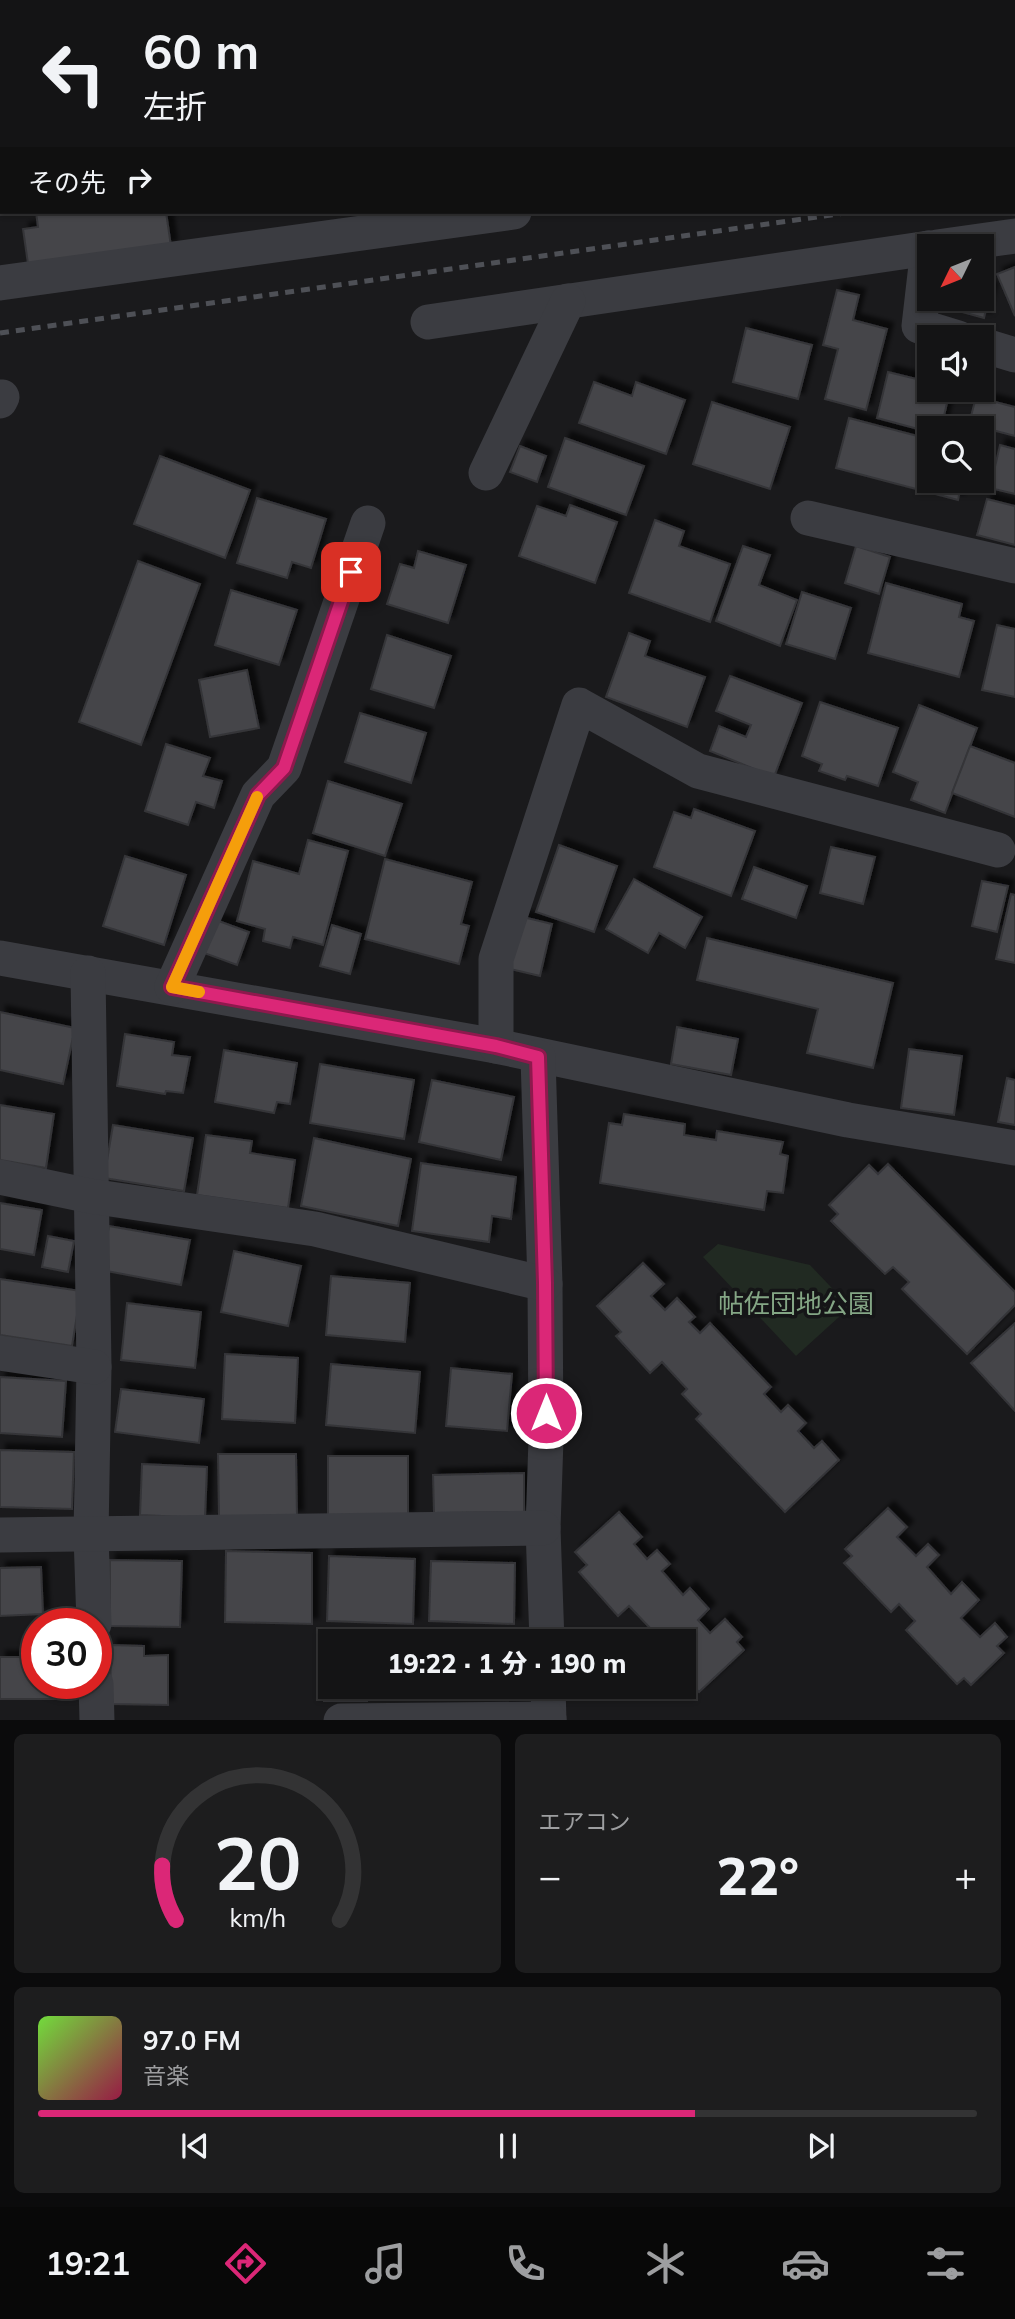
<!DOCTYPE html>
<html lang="ja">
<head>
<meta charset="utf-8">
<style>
	body { margin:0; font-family:Mulish,"Noto Sans JP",sans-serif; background:#1d1d1e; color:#f1f3f6; height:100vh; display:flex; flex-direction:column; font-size:26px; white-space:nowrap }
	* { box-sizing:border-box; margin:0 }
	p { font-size:23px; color:#9d9ea0 }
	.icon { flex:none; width:38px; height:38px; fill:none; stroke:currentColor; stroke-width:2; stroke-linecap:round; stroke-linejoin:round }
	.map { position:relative; height:1720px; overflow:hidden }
	.panel { display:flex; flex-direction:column; gap:14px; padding:14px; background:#0b0b0c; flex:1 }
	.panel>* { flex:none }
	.hud { position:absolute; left:0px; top:0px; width:1015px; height:214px; box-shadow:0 2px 5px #0004,0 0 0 2px #333334; background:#141415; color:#f1f3f6; overflow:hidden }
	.needle { width:46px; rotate:227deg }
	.tools { position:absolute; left:917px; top:234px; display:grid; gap:14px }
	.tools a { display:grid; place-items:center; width:77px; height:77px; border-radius:0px; background:#141415; box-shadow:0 2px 5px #0004,0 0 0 2px #333334; font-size:35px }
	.speed { position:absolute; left:21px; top:1608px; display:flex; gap:14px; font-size:35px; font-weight:700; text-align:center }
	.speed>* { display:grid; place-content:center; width:91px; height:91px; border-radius:50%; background:#141415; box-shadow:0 2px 5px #0004,0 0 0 2px #333334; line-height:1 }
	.speed .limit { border:10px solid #d22; background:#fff; color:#111 }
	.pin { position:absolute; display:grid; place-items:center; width:60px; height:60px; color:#fff; margin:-30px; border-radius:14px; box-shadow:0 4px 10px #0006 }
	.me { position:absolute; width:77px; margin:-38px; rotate:0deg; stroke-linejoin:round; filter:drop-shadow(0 0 5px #0008) }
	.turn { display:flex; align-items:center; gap:24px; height:147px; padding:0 28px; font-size:32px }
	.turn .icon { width:91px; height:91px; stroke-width:2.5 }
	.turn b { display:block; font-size:49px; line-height:60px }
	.then { display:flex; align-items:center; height:66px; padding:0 28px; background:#0003; gap:14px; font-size:26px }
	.big { font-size:52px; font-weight:800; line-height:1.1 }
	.panel .card { flex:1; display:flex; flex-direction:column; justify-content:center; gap:10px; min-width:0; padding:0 24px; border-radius:10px; background:#1d1d1e }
	.panel .dial { align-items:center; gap:0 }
	.dial svg { height:182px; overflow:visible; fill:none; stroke:#333334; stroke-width:7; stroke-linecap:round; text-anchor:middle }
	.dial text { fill:#f1f3f6; stroke:none }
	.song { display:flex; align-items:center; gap:21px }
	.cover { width:84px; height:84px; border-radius:10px; background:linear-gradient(135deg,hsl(100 70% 55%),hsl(340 70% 35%)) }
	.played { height:7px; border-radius:4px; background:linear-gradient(90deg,#db2777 70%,#333334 70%) }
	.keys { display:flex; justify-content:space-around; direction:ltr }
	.heat { display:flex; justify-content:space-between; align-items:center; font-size:38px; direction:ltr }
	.panel .tiles { flex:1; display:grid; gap:14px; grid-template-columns:1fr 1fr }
	.card:last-child { grid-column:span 2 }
	.trip { position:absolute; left:318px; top:1629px; width:378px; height:70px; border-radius:0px; background:#141415; box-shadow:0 2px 5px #0004,0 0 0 2px #333334; font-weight:800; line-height:70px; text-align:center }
	.dock { display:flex; height:112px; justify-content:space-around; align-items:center; background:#080808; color:#9d9ea0 }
	.dock .icon { width:49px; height:49px }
	.dock .selected { color:#db2777 }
	.dock b { font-size:32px; color:#f1f3f6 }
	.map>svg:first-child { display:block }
	.green { fill:#212a22 }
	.building { fill:#444549; stroke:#343438; stroke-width:2; filter:url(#shadow) }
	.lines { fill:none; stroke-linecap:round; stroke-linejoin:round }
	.minor { stroke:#3b3c41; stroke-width:35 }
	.rail { stroke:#4e5056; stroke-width:5; stroke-dasharray:9 7; stroke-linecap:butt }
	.route-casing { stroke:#8e194d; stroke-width:18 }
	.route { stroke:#db2777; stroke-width:12 }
	.slow { stroke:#f59e0b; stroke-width:12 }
	.labels { text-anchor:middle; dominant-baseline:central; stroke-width:7; stroke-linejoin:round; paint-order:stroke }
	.park-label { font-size:26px; fill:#84a685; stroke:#151517 }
</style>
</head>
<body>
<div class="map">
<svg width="1015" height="1721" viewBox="0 0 1015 1721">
	<defs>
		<filter id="shadow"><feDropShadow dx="6" dy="-6" stdDeviation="2" flood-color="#0009"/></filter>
	</defs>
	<rect width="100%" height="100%" fill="#1a1a1c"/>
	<!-- green -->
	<polygon class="green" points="718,1244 810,1265 850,1307 796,1356 703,1257"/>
	<!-- building -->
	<g class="building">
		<polygon points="36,212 166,212 171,246 28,264 23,229 38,227"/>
		<polygon points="1015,267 1015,316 997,274"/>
		<polygon points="982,286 991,289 984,318 955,310 958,299 982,299"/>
		<polygon points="837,290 859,295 853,320 887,329 866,410 825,399 838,349 823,345"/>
		<polygon points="746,328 812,345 798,399 733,382"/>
		<polygon points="888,372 929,382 929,390 950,390 941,429 929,429 929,432 877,418"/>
		<polygon points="594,382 632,396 636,382 685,400 666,454 579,423"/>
		<polygon points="976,397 1015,407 1015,436 969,424"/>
		<polygon points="712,402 790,427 770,489 693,464"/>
		<polygon points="849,418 929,439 929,481 962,481 958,500 836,468"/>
		<polygon points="565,438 644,466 626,515 548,487"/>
		<polygon points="1000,445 1015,449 1015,494 990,488"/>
		<polygon points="520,446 546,456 537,482 510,472"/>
		<polygon points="160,456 250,490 225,558 134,524"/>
		<polygon points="257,498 326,519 311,568 292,562 287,578 237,563"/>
		<polygon points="987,499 1015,506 1015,545 977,535"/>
		<polygon points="570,505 617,522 595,583 519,556 537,506 566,516"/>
		<polygon points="655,520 684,531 679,546 730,564 710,622 629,593"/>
		<polygon points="743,546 770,555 759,585 797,600 780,646 716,621"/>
		<polygon points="856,546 890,557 879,594 845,583"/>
		<polygon points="418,551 466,565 448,623 387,604 400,564 414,568"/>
		<polygon points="138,561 200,584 141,745 79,722"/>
		<polygon points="886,583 962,604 959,617 974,621 959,677 868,653"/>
		<polygon points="231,590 297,610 279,665 215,645"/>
		<polygon points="802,592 851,608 835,659 786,644"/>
		<polygon points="997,625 1015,629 1015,697 982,690"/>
		<polygon points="629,633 650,641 645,656 705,677 687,727 606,697"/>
		<polygon points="387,635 451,656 434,708 371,689"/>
		<polygon points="247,670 259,728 210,737 199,680"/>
		<polygon points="730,676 802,703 774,777 710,751 719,726 746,737 751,725 716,711"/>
		<polygon points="820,702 898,728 878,786 847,776 845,780 819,771 822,764 802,756"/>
		<polygon points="919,705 977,728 945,813 911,800 918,782 893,772"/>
		<polygon points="360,713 426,733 411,783 345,762"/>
		<polygon points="166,744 210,758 203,776 222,781 214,808 196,802 188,825 145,811"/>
		<polygon points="970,746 1015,763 1015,817 952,793"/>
		<polygon points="328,781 402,804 385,856 313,833"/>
		<polygon points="694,809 755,831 731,896 654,867 674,812 691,818"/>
		<polygon points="308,840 348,851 323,945 293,937 290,948 263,941 265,929 237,921 253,861 299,874"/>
		<polygon points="559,845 617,866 594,932 536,912"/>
		<polygon points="831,847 875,857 863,904 820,893"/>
		<polygon points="125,856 186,875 164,945 103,926"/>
		<polygon points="385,859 472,882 461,924 469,926 459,964 365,939"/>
		<polygon points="754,867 807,886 796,918 742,899"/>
		<polygon points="634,879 702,917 685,948 659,933 648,953 606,929"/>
		<polygon points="982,881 1008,886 997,932 972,926"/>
		<polygon points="1011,894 1015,895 1015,963 996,959"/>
		<polygon points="519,916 552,924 540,976 506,968"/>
		<polygon points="216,920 249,932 237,965 204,953"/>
		<polygon points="332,925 361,934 350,974 320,966"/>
		<polygon points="707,938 893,983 873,1068 807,1053 818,1009 697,980"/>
		<polygon points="0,1012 75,1028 63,1084 0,1070"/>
		<polygon points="677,1027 738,1039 731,1075 671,1064"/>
		<polygon points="125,1034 174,1042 172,1055 190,1057 183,1093 166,1091 165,1094 117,1086"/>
		<polygon points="909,1049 962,1056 954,1115 901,1108"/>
		<polygon points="224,1050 297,1063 290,1104 277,1102 274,1113 215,1102"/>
		<polygon points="320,1064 414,1080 404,1139 310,1123"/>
		<polygon points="1007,1078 1015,1080 1015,1125 998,1122"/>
		<polygon points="432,1080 514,1097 501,1160 419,1142"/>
		<polygon points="0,1105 54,1114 46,1168 0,1160"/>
		<polygon points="624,1114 685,1124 684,1135 716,1140 717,1131 783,1142 780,1154 788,1156 783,1193 767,1191 764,1210 600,1183 609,1123 622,1125"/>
		<polygon points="113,1125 193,1138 184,1191 104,1178"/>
		<polygon points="206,1135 252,1141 250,1153 295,1160 288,1208 197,1195"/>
		<polygon points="314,1138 411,1159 398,1226 301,1206"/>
		<polygon points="421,1163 516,1177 511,1219 492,1216 489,1242 412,1231"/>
		<polygon points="888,1164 1015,1292 1015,1305 967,1354 902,1289 909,1282 893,1267 885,1274 831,1221 838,1214 829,1205 869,1165 878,1174"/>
		<polygon points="0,1203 42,1210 34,1255 0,1249"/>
		<polygon points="109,1226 190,1240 181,1285 101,1270"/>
		<polygon points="48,1236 74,1241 68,1272 42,1267"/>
		<polygon points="234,1251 301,1266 288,1326 221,1312"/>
		<polygon points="643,1263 664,1284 651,1296 665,1310 677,1298 695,1317 689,1322 700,1333 710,1323 771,1387 764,1394 781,1412 788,1405 806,1423 798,1431 814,1448 822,1441 839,1460 785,1512 696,1419 701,1414 682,1394 687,1389 662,1362 650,1373 616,1336 621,1332 597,1306"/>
		<polygon points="331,1276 410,1283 405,1342 326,1335"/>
		<polygon points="0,1279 81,1291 72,1346 0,1335"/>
		<polygon points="127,1303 201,1312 195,1368 121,1360"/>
		<polygon points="1015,1323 1015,1411 971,1363"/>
		<polygon points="225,1354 298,1358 295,1423 222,1419"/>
		<polygon points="331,1364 420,1372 415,1433 326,1425"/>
		<polygon points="451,1368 512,1374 507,1431 446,1426"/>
		<polygon points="0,1377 66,1381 62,1437 0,1433"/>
		<polygon points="121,1389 204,1399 199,1443 115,1432"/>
		<polygon points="0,1450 74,1452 72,1509 0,1507"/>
		<polygon points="218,1454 296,1454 297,1516 219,1517"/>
		<rect x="328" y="1456" width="80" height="61"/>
		<polygon points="142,1464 207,1467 205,1518 140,1515"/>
		<polygon points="524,1473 524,1512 434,1513 433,1475"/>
		<polygon points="888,1508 907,1527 897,1537 916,1556 928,1544 939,1555 927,1567 951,1594 962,1582 979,1600 961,1618 980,1637 995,1623 1007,1637 997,1646 1004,1653 971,1685 964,1678 957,1684 906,1630 915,1621 899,1604 891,1612 844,1563 852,1556 845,1549"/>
		<polygon points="619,1512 642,1537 634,1544 647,1559 657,1550 670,1564 662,1571 683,1595 690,1588 709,1609 698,1620 710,1633 725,1619 742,1637 737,1642 744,1650 699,1692 689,1682 684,1686 684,1642 648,1642 642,1635 650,1628 629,1606 618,1616 579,1572 587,1565 575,1552"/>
		<polygon points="226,1551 312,1553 312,1624 225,1622"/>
		<polygon points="329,1556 415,1559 413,1624 327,1621"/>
		<polygon points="110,1560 182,1561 180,1627 110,1626"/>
		<polygon points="431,1561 515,1563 514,1624 429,1621"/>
		<polygon points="41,1567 43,1614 0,1616 0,1568"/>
		<polygon points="422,1637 505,1640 505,1642 422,1642"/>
		<polygon points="324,1641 396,1641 331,1642 331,1687 367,1687 367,1701 324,1701"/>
		<polygon points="111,1645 144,1646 144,1656 168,1655 168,1705 110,1704"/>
		<polygon points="0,1657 37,1657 37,1684 55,1684 55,1699 0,1699"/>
		<polygon points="420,1687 503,1687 503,1697 420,1694"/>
	</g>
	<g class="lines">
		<!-- minor -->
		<g class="minor">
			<polyline points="142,0 142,2"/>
			<polyline points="367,0 368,2"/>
			<polyline points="944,0 945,2"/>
			<polyline points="310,2 323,0"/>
			<polyline points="0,43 2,42"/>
			<polyline points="1013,137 1015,137"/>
			<polyline points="937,247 1015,236"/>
			<polyline points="928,248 919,326 958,338"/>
			<polyline points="0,283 514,212"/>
			<polyline points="428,322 929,248"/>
			<polyline points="982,345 1015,355"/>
			<polyline points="0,401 2,397"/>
			<polyline points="486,473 568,301"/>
			<polyline points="808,518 1015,566"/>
			<polyline points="0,958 496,1046 848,1120 1015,1148"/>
			<polyline points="88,973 94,1367 91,1535 94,1624"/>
			<polyline points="172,987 258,795 284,768 368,523"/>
			<polyline points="496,1046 496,959 579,705 698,771 998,850"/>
			<polyline points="538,1057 545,1284 546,1439 543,1528 547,1642"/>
			<polyline points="0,1177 90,1196 315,1229 545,1284"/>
			<polyline points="0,1353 94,1367"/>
			<polyline points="0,1535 543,1528"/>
			<polyline points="96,1684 97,1721"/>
			<polyline points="548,1687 549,1721"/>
			<polyline points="341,1721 549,1719"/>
		</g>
		<!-- rail -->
		<g class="rail">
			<polyline points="1013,189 1015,189"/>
			<polyline points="0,333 852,212"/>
		</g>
	</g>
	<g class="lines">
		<!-- route casing -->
		<g class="route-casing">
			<polyline id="route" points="351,572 284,768 258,795 172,987 496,1046 538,1057 545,1283 546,1413"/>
		</g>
		<!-- route -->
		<use href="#route" class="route"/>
		<!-- slow -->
		<polyline class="slow" points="199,992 172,987 257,797"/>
	</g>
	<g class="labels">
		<!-- park labels -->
		<g class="park-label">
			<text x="796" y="1303">帖佐団地公園</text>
		</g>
	</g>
</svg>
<div class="tools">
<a><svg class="needle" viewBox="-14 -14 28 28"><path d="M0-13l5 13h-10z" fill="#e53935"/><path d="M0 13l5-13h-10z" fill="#9d9ea0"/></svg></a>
<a><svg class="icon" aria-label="sound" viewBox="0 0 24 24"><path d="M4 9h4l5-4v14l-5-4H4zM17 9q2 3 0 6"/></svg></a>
<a><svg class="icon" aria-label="search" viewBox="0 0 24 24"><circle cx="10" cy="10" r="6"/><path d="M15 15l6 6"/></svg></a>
</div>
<div class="speed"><div class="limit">30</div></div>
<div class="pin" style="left:351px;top:572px;background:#d93025"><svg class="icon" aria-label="arrive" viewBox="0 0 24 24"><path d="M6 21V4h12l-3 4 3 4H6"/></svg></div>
<svg class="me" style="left:546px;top:1413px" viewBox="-20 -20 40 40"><circle r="17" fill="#db2777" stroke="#fff" stroke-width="3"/><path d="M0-11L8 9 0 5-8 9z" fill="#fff"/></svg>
<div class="trip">19:22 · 1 分 · 190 m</div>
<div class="hud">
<div class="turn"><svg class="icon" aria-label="left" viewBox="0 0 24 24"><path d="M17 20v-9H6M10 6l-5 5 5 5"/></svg><div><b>60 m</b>左折</div></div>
<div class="then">その先<svg class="icon" aria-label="right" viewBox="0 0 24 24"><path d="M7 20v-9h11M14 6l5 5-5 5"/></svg></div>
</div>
</div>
<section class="panel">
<div class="tiles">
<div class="card dial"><svg viewBox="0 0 100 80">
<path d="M14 69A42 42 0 1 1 86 69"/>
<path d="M14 69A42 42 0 0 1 8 45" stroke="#db2777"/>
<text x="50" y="56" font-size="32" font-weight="700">20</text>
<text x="50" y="72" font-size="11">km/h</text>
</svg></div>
<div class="card"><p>エアコン</p>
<div class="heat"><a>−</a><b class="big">22°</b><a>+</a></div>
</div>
<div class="card">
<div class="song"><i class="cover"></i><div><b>97.0 FM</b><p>音楽</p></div></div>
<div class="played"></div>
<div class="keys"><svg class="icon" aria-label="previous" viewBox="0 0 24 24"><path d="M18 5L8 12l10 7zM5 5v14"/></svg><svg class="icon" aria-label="pause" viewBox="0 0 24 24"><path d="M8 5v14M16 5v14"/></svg><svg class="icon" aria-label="next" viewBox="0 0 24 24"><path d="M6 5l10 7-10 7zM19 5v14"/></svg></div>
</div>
</div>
</section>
<nav class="dock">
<b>19:21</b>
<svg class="icon selected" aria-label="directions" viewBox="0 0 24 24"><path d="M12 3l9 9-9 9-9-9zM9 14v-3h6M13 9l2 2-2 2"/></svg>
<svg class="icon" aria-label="music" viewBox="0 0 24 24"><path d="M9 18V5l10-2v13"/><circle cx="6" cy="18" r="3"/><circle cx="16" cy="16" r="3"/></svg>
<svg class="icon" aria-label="phone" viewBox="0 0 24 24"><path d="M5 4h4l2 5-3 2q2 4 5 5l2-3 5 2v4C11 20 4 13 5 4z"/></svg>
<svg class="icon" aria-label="climate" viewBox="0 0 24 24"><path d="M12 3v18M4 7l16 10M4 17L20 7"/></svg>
<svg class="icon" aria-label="car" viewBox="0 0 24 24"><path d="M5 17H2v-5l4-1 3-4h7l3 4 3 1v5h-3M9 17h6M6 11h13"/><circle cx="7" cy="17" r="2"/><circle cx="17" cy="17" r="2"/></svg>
<svg class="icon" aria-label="filters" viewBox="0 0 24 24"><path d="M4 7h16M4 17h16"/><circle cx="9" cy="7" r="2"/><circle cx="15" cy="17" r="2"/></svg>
</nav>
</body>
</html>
